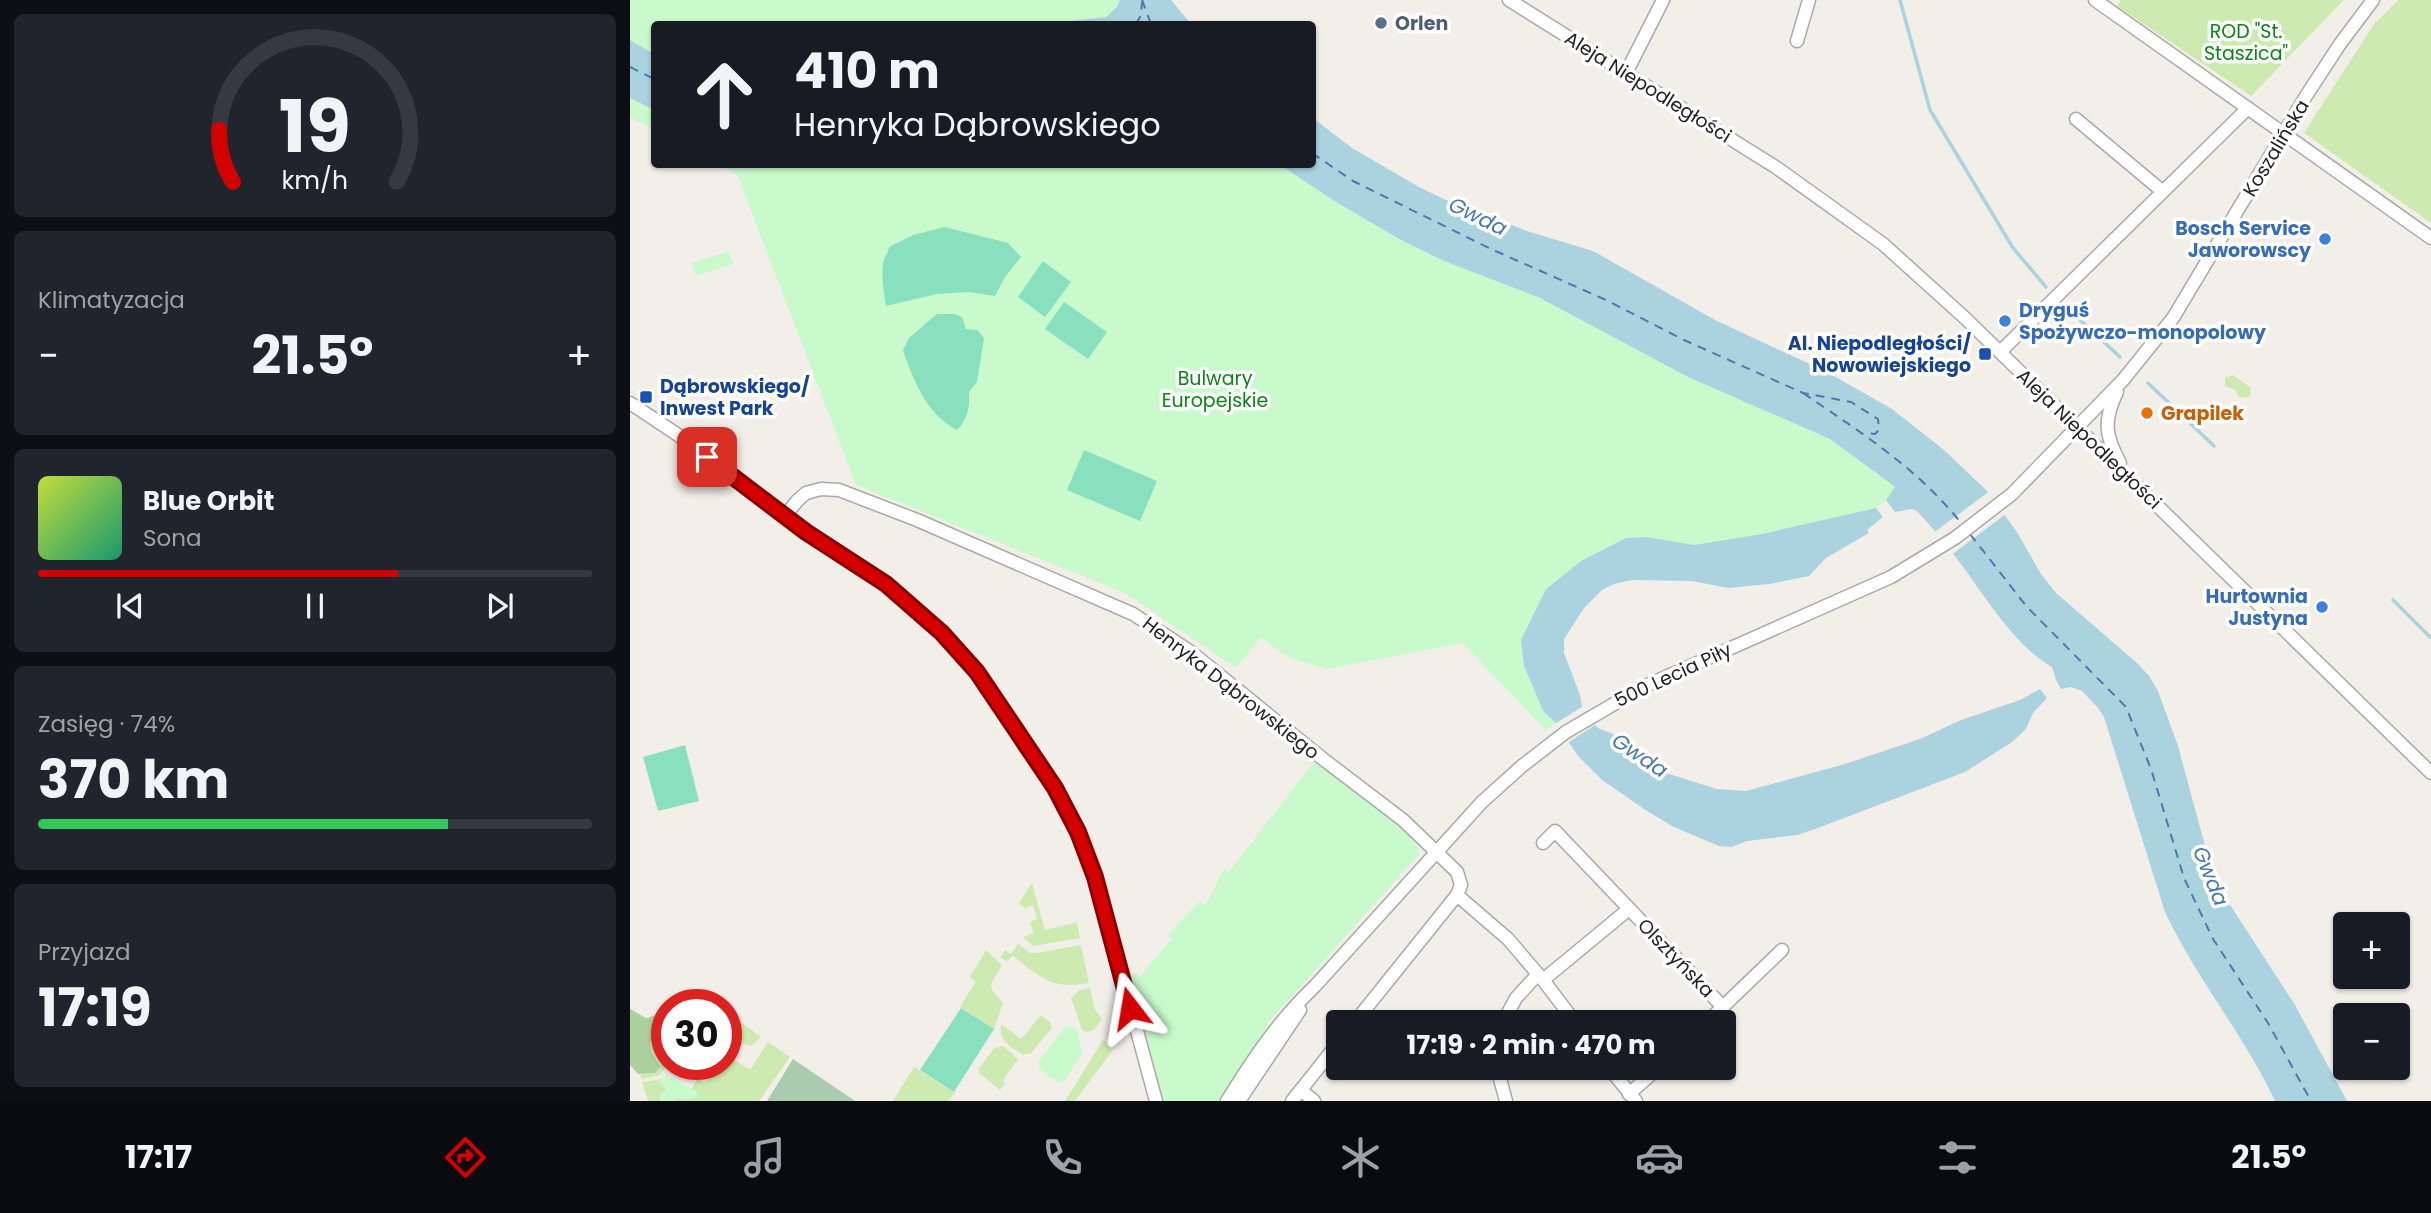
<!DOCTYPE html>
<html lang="pl">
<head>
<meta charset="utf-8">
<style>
	body { margin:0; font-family:Poppins,sans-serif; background:#20242c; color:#f1f3f6; height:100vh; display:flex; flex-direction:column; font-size:26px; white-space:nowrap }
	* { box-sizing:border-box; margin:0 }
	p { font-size:23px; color:#9ea1a6 }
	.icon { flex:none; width:38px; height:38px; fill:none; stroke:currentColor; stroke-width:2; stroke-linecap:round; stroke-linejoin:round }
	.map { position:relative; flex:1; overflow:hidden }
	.panel { display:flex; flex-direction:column; gap:14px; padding:14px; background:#0d0f14; width:630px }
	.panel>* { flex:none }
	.guide { position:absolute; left:21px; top:21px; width:665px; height:147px; border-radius:7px; box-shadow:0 2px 5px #0004; background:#171b24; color:#f1f3f6; overflow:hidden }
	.fabs { position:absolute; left:1703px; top:912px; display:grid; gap:14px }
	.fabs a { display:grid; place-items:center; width:77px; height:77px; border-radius:7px; background:#171b24; box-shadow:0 2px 5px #0004; font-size:35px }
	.speed { position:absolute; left:21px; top:989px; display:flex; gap:14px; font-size:35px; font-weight:700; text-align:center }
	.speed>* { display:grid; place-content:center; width:91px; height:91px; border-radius:50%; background:#171b24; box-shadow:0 2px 5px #0004; line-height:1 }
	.speed .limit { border:10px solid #d22; background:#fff; color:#111 }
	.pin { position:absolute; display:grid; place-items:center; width:60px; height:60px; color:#fff; margin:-30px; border-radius:14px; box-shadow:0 4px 10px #0006 }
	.me { position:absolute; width:77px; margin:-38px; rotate:346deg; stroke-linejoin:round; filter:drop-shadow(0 0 5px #0008) }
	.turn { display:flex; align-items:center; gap:24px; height:147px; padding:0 28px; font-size:32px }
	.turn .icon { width:91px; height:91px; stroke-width:2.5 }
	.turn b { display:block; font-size:49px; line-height:60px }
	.big { font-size:52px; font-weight:700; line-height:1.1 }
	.panel .widget { flex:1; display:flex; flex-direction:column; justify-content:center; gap:10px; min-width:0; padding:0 24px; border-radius:10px; background:#20242c }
	.panel .dial { align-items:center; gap:0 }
	.dial svg { height:182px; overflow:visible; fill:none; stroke:#363941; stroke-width:7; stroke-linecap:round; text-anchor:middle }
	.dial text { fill:#f1f3f6; stroke:none }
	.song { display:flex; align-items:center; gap:21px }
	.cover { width:84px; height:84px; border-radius:10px; background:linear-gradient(135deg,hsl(70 70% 55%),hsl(160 70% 35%)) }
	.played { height:7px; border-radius:4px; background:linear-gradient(90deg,#d40000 65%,#363941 65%) }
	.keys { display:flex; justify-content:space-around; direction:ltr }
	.heat { display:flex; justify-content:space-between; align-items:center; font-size:38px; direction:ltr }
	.charge { height:10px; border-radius:5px; background:linear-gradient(90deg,#34c759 74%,#363941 0) }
	.trip { position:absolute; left:696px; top:1010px; width:410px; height:70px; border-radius:7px; background:#171b24; box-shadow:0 2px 5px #0004; font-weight:700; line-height:70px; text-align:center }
	.menu { display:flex; height:112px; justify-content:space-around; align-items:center; background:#090b0e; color:#9ea1a6 }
	.menu .icon { width:49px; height:49px }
	.menu .active { color:#d40000 }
	.menu b { font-size:32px; color:#f1f3f6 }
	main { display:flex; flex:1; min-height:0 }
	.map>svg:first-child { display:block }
	.grass { fill:#cdebb0 }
	.forest { fill:#add19e }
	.cemetery { fill:#aacbaf }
	.park { fill:#c8facc }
	.pitch { fill:#88e0be }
	.water { fill:#aad3df }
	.pier { fill:#f2efe9 }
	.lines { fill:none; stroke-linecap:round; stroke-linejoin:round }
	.stream { stroke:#aad3df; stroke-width:3.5 }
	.ferry { stroke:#4a7aab; stroke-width:2; stroke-dasharray:9 7; stroke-linecap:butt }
	.minor-casing { stroke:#a9a9a9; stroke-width:15 }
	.minor { stroke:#fff; stroke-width:12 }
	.route-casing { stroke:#8a0000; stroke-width:18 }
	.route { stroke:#d40000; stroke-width:12 }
	.service-dot { fill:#5c6f8a; stroke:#fff; stroke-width:2.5 }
	.shop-dot { fill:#3f7fe0; stroke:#fff; stroke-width:2.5 }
	.transit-dot { fill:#1a4fb4; stroke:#fff; stroke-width:2.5 }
	.food-dot { fill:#e8710a; stroke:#fff; stroke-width:2.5 }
	.labels { text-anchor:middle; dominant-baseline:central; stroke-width:7; stroke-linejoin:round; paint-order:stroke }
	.service-label { font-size:19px; font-weight:bold; fill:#4e5e75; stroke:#fff; text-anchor:start }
	.park-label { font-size:19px; fill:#0c8416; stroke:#fff }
	.street-label { font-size:19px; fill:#222; stroke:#fff }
	.shop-label { font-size:19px; font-weight:bold; fill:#366cbe; stroke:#fff; text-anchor:end }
	.transit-label { font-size:19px; font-weight:bold; fill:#164399; stroke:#fff; text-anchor:end }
	.food-label { font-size:19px; font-weight:bold; fill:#c56008; stroke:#fff; text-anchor:start }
	.water-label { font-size:21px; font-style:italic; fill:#4a7aab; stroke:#fff }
</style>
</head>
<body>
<main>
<section class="panel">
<div class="widget dial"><svg viewBox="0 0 100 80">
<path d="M14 69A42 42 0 1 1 86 69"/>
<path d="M14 69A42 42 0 0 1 8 46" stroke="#d40000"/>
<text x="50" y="56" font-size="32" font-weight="700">19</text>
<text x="50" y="72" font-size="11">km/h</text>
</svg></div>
<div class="widget"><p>Klimatyzacja</p>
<div class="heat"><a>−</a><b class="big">21.5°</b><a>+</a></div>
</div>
<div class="widget">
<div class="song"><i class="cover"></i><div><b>Blue Orbit</b><p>Sona</p></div></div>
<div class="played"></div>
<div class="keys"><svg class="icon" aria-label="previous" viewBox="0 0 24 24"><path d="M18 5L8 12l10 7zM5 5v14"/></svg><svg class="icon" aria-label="pause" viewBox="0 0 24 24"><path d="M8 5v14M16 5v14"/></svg><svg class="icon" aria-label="next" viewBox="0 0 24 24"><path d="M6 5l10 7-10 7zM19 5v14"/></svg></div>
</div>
<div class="widget"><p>Zasięg · 74%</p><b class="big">370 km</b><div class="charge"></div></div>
<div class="widget"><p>Przyjazd</p><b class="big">17:19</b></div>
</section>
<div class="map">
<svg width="1801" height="1101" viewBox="0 0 1801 1101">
	<rect width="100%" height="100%" fill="#f2efe9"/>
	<!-- grass -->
	<g class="grass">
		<polygon points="1491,0 1714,0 1621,96 1487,6"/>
		<polygon points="1768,0 1801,0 1801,223 1674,133 1744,24"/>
		<polygon points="1603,375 1620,387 1621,393 1618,398 1609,397 1605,390 1595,386 1595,378"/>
		<polygon points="402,883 415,930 447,922 450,938 403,946 393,937 404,933 400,922 407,919 403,905 395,908 389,903"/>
		<path d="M388 944 400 953H407L451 945 459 983C422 990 411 978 383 956L377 961 370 958 375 950 381 954Z"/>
		<polygon points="356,950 372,965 361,984 362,990 373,1003 364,1029 330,1007 346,981 340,977"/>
		<path d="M460 988 465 1010 472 1018C467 1027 463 1035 452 1030L441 998 448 991Z"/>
		<polygon points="96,1011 131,1037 121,1046 110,1043 104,1053 96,1049 96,1040 104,1028 96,1023"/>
		<path d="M411 1015 421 1023V1029L401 1053 393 1055C380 1047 368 1040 371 1024L391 1039Z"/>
		<polygon points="37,1022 37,1064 30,1075 12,1079 10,1074 25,1073 27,1059 21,1051 20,1041 34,1025 32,1023"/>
		<polygon points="473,1040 485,1047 445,1101 435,1101"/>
		<polygon points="138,1042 160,1057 129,1101 45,1101 45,1098 61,1099 65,1091 61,1089 68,1078 75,1083 79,1078 72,1072 77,1064 96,1064 96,1054 120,1070"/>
		<polygon points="373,1046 388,1059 373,1080 375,1083 370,1090 349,1073 348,1070 364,1048"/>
		<polygon points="284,1067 325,1093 318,1101 263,1101"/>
		<polygon points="32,1079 30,1082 36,1087 37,1091 30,1095 30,1101 18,1101 12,1082"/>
	</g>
	<!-- forest -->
	<polygon class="forest" points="0,1009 16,1018 27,1015 36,1028 35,1036 25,1036 20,1042 21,1051 30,1067 25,1073 8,1074 0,1065"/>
	<!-- cemetery -->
	<polygon class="cemetery" points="163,1059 225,1101 137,1101"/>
	<!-- park -->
	<g class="park">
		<polygon points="0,0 490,0 490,1 482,14 476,17 414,24 24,24 24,54 0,40"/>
		<polygon points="0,98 24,110 24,130 0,117"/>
		<polygon points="90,165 650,165 706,202 771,240 814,261 910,298 1058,377 1200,439 1265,488 1256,500 1246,508 1226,514 1132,534 1064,545 1017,537 996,538 951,561 916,589 892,640 894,666 907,697 913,711 926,723 916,730 833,643 697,669 657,657 631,637 606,668 495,593 226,485 107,174"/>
		<polygon points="99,251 103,264 66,276 62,263"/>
		<polygon points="686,759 783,835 780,839 788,848 789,854 639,1022 592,1101 532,1101 521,1069 499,980 505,973 510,976 542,939 538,934 569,902 576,905 594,869 599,872"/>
		<polygon points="441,1026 448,1033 452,1053 435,1080 428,1083 410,1069 408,1062 435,1027"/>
		<polygon points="36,1074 65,1091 69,1094 67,1098 46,1098 45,1101 30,1101 32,1092 37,1091 30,1082"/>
	</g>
	<!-- pitch -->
	<g class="pitch">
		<path d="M315 227 378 243 391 257 375 277 365 296 339 292 307 294 256 306C254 295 251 274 253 264 254 257 258 254 259 247L283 235Z"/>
		<polygon points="413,261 441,282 415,317 388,297"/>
		<polygon points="434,302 477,332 458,359 415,329"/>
		<path d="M307 314H325L332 317 336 329 347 330 354 338 347 382 339 392C340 407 338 419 327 430 297 415 283 380 273 350L279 338Z"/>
		<polygon points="454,450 527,481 510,521 437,490"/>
		<polygon points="55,745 69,801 28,811 13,757"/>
		<polygon points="331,1008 364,1029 324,1092 290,1070"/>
	</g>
	<!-- water -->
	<g class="water">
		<polygon points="490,0 541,0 561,24 414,24 476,17 487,7"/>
		<polygon points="0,40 24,54 24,110 0,98"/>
		<path d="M683 118 722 148 789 187 816 200 900 232 963 251 1085 320 1195 371 1262 409 1314 450 1356 490 1387 532 1411 574 1426 593 1507 663 1519 676 1528 691 1548 746 1575 846 1593 894 1665 1005 1717 1101H1645C1614 1035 1566 978 1535 912L1474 717 1469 709 1452 691 1441 687 1431 689 1426 680 1422 667C1391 649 1369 617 1348 588 1330 561 1309 535 1287 511L1282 509 1265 512 1256 500 1265 487 1200 439 1058 377 910 298 814 261 771 240 706 202 650 165 682 164Z"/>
		<polygon points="1246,508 1253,517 1237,530 1239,533 1196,558 1179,576 1139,584 1098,588 1062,581 1002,580 984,584 972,590 954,608 934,639 934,653 950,695 953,712 968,728 983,734 1018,761 1039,774 1087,789 1116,791 1215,764 1290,739 1331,720 1390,700 1410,689 1417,698 1403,713 1396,729 1382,742 1335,772 1188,828 1167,835 1117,841 1102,847 1089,846 1044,827 1017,811 972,780 948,756 926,723 913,711 894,666 891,640 916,589 951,561 996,538 1017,537 1064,545 1132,534"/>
	</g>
	<!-- pier -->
	<g class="pier">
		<polygon points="1361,490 1377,513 1320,556 1302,534"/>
		<polygon points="955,705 956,710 968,723 936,744 923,725"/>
	</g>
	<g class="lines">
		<!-- stream -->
		<g class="stream">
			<polyline points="1270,0 1300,110 1383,248 1416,287"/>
			<polyline points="1435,306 1490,357"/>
			<polyline points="1518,383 1584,446"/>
			<polyline points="1763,600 1800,637"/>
		</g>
		<!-- ferry -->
		<g class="ferry">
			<polyline points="512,0 521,24"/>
			<polyline points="506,24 511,15 512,2"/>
			<polyline points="0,67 24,79"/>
			<polyline points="682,153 723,181 861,249 976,300 1054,340 1173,393 1221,402 1248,419 1249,430 1245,434 1234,433"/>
			<path d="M1173 393C1233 434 1286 467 1332 524"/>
			<polyline points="1340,534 1397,607 1496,707 1521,769 1554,878 1583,939 1638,1023 1681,1101"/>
		</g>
		<!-- minor casing -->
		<g class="minor-casing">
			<g id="minor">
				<polyline points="879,0 1147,168 1253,244 1335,318 1801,773"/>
				<polyline points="1465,0 1801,238"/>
				<polyline points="1167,41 1179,0"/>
				<polyline points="996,73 1033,0"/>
				<polyline points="1446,119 1532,191"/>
				<polyline points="1370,352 1618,108"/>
				<path d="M1487 392C1473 421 1475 435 1490 463"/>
				<polyline points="0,403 48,435 176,532 256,584 312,633 347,672 425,788 454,846 467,883 526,1101"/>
				<polyline points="155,516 167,501 176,493 191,489 209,490 287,520 503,614 561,652 693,759 773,820 827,872 831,885 827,895 878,939 913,980 945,1022"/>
				<polyline points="913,843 925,831 1093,1007"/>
				<polyline points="913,980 999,909"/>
				<polyline points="725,1022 827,895"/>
				<polyline points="873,1022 886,998 908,974"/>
				<polyline points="1077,1022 1152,950"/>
				<polyline points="867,1068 876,1101"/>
				<polyline points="979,1068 1006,1101"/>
				<polyline points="671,1090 684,1101"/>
				<polyline points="999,1094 1028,1068"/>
				<path d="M597 1101C623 1059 649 1020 685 986L852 802 892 766 936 732 1013 687 1261 577 1325 538 1382 494 1493 380 1543 318 1676 96 1710 44 1743 0"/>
				<polyline points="609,1101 670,1010"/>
				<polyline points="662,1101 709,1042"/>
			</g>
		</g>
		<!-- minor -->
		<use href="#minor" class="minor"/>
	</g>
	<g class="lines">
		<!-- route casing -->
		<g class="route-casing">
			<polyline id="route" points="77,457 176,532 256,584 312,633 347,672 425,788 448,832 465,877 500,1008"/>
		</g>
		<!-- route -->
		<use href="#route" class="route"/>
	</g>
	<!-- markers -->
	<circle class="service-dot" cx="751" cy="23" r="7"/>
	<g class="shop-dot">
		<circle cx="1695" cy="239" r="7"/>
		<circle cx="1375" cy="321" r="7"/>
		<circle cx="1692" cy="607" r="7"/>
	</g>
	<g class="transit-dot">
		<rect x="1348" y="347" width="14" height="14" rx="3.5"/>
		<rect x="9" y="390" width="14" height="14" rx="3.5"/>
	</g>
	<circle class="food-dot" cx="1517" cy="413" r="7"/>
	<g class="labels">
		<!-- service labels -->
		<g class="service-label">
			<text x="765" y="23">Orlen</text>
		</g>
		<!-- park labels -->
		<g class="park-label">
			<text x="1616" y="31">ROD "St.<tspan x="1616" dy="22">Staszica"</tspan></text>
			<text x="585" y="378">Bulwary<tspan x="585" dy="22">Europejskie</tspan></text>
		</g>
		<!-- street labels -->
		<g class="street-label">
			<text transform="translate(1018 87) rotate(32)">Aleja Niepodległości</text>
			<text transform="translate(1646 148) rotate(-59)">Koszalińska</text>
			<text transform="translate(1459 439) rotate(44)">Aleja Niepodległości</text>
			<text transform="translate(1043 675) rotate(-25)">500 Lecia Piły</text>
			<text transform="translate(601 688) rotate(38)">Henryka Dąbrowskiego</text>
			<text transform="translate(1046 958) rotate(46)">Olsztyńska</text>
		</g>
		<!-- shop labels -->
		<g class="shop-label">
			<text x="1681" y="228">Bosch Service<tspan x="1681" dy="22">Jaworowscy</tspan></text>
			<text x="1389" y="310" text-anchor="start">Dryguś<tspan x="1389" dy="22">Spożywczo-monopolowy</tspan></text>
			<text x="1678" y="596">Hurtownia<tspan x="1678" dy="22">Justyna</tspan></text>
		</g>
		<!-- transit labels -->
		<g class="transit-label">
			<text x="1341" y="343">Al. Niepodległości/<tspan x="1341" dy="22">Nowowiejskiego</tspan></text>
			<text x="30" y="386" text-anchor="start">Dąbrowskiego/<tspan x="30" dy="22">Inwest Park</tspan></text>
		</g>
		<!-- food labels -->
		<g class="food-label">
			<text x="1531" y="413">Grapilek</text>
		</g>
		<!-- water labels -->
		<g class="water-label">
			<text transform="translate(848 216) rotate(26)">Gwda</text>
			<text transform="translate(1010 755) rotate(34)">Gwda</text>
			<text transform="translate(1581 876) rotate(68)">Gwda</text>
		</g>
	</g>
</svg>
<div class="fabs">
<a>+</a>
<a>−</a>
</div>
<div class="speed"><div class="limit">30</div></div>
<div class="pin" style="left:77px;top:457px;background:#d93025"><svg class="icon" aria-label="arrive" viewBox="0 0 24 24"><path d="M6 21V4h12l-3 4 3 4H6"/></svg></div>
<svg class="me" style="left:500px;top:1008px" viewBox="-20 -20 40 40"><path d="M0-17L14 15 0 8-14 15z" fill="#d40000" stroke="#fff" stroke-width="4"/></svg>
<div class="trip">17:19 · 2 min · 470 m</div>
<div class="guide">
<div class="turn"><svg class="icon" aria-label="ahead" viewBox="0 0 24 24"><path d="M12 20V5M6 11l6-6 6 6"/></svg><div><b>410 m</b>Henryka Dąbrowskiego</div></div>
</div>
</div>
</main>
<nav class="menu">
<b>17:17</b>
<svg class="icon active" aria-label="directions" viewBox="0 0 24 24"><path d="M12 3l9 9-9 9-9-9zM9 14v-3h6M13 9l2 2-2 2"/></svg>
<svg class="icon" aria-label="music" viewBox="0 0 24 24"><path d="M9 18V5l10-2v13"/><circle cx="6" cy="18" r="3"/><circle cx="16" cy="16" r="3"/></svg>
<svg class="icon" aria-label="phone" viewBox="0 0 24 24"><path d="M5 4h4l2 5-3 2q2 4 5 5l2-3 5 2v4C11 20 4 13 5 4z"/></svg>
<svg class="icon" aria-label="climate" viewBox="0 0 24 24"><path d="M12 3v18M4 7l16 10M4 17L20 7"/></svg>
<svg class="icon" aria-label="car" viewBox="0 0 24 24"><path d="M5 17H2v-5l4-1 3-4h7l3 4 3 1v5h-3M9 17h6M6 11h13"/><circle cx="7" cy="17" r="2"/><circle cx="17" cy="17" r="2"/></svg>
<svg class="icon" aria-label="filters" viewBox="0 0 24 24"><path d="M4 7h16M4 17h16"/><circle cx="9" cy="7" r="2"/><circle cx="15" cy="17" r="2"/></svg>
<b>21.5°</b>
</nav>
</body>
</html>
